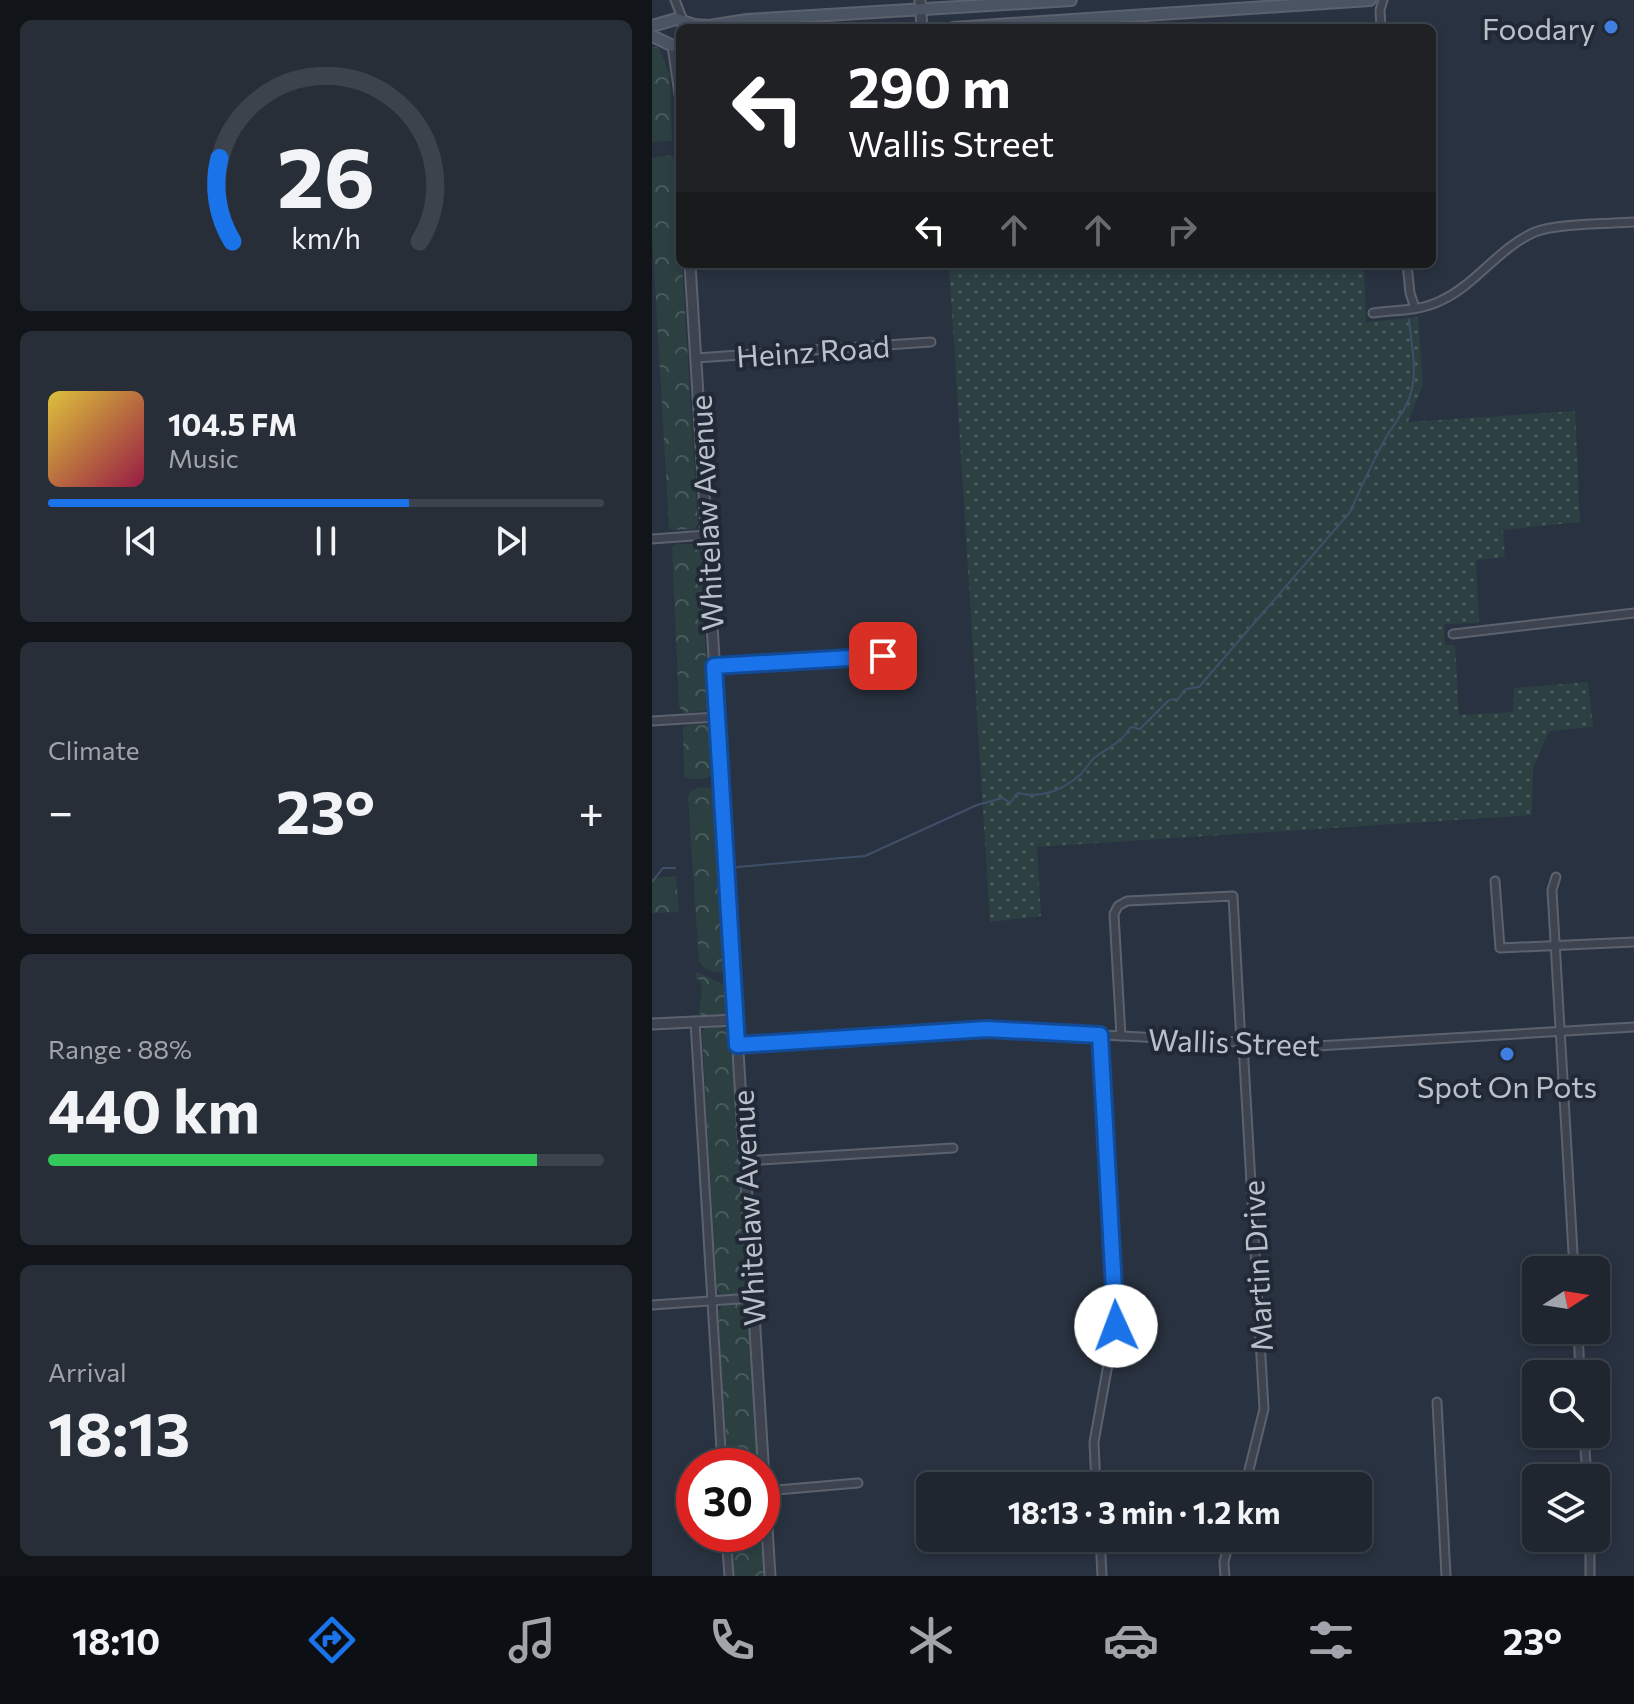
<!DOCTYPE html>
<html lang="en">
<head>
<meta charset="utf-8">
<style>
	body { margin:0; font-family:Commissioner,sans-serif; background:#272e38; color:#f1f3f6; height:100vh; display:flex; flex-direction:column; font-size:30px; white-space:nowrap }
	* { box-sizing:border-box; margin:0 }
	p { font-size:26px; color:#a1a5ab }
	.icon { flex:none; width:44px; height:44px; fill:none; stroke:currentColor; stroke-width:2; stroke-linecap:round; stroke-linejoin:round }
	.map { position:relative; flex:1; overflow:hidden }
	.panel { display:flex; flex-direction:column; gap:20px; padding:20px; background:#11151a; width:652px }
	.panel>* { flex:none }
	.guide { position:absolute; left:24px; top:24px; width:760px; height:244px; border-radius:12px; box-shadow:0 4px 12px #0003,0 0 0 2px #3c434c; background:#202124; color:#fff; overflow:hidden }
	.needle { width:52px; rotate:78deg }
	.controls { position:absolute; left:870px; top:1256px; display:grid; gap:16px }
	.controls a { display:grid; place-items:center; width:88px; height:88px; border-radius:12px; background:#1f2630; box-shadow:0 4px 12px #0003,0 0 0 2px #3c434c; font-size:40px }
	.speed { position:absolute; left:24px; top:1448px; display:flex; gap:16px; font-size:40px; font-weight:700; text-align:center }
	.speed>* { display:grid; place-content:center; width:104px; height:104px; border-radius:50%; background:#1f2630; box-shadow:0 4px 12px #0003,0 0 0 2px #3c434c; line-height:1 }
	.speed .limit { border:12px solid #d22; background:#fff; color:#111 }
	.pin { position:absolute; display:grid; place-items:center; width:68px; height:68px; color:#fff; margin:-34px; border-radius:16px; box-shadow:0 4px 12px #0006 }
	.me { position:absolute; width:88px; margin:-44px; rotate:358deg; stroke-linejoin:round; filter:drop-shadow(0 0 6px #0008) }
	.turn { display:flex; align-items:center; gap:28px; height:168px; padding:0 40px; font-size:36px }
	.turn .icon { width:104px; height:104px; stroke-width:2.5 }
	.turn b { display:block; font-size:56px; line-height:68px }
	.lanes { display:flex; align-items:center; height:76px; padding:0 40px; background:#0003; justify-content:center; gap:40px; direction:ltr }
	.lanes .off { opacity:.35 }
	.big { font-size:60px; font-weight:700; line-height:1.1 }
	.panel .tile { flex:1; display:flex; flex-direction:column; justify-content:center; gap:12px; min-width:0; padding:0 28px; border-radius:12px; background:#272e38 }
	.panel .dial { align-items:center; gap:0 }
	.dial svg { height:208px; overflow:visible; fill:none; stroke:#3c434c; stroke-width:7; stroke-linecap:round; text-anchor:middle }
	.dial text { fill:#f1f3f6; stroke:none }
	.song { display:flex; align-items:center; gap:24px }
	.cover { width:96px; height:96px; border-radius:12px; background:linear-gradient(135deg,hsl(50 70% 55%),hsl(340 70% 35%)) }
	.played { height:8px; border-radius:4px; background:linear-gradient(90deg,#1a73e8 65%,#3c434c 65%) }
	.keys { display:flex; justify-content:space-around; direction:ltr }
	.heat { display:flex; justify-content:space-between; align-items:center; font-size:44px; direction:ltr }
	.charge { height:12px; border-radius:6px; background:linear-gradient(90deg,#34c759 88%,#3c434c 0) }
	.trip { position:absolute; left:264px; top:1472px; width:456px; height:80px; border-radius:12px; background:#1f2630; box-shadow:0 4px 12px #0003,0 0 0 2px #3c434c; font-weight:700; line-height:80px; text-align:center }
	.dock { display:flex; height:128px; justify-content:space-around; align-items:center; background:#0c0f13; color:#a1a5ab }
	.dock .icon { width:56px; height:56px }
	.dock .on { color:#1a73e8 }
	.dock b { font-size:36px; color:#f1f3f6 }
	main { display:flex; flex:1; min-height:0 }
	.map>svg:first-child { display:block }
	.grass { fill:url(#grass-dots) }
	.forest { fill:url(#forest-crowns) }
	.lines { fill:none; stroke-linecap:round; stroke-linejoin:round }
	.stream { stroke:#404f68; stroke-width:2 }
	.minor-casing { stroke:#5b626e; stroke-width:11 }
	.tertiary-casing { stroke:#5b626e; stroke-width:13 }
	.secondary-casing { stroke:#5b626e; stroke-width:14 }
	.minor { stroke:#3d4450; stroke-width:7 }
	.tertiary { stroke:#3d4450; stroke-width:9 }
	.secondary { stroke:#4b5463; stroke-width:10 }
	.route-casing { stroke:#114b97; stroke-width:20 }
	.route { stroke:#1a73e8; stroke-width:14 }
	.shop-dot { fill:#3f7fe0; stroke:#222936; stroke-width:3 }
	.labels { text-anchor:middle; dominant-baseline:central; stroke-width:8; stroke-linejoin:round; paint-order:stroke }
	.poi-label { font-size:30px; fill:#bac0ca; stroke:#222936; text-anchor:end }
	.street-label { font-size:30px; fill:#bac0ca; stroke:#222936 }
</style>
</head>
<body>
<main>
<section class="panel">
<div class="tile dial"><svg viewBox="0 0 100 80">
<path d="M14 69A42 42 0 1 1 86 69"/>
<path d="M14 69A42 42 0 0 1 9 37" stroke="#1a73e8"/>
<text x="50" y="56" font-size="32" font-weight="700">26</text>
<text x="50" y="72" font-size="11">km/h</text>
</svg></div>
<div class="tile">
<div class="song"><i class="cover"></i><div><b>104.5 FM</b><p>Music</p></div></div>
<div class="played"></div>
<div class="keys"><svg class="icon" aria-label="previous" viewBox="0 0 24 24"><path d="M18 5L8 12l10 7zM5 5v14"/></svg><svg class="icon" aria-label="pause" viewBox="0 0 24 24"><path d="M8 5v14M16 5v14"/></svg><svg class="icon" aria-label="next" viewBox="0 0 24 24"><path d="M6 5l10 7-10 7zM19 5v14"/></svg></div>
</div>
<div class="tile"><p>Climate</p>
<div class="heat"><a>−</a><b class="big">23°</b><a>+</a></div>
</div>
<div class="tile"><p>Range · 88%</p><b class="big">440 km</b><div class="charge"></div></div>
<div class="tile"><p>Arrival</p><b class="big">18:13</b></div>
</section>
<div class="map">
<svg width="982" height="1576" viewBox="0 0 982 1576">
	<defs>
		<pattern id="grass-dots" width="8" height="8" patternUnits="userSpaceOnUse" patternTransform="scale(2)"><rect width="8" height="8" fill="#2c4042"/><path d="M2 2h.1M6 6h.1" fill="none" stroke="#485a5c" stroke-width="1.8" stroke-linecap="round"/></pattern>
		<pattern id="forest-crowns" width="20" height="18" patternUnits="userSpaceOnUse" patternTransform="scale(2)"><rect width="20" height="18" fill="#2c4042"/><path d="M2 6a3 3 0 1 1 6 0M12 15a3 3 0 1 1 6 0" fill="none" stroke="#485a5c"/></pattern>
	</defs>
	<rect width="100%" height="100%" fill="#293240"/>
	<!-- grass -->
	<polygon class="grass" points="297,264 712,264 714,322 766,317 771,385 756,422 923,411 928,522 851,530 853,557 824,560 827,623 792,624 793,645 803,645 807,715 861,712 862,688 936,682 941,727 897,731 881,768 880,815 385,847 389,916 338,922"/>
	<!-- forest -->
	<g class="forest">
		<polygon points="0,46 7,48 18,75 20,141 0,142"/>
		<polygon points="19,155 24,162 28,264 30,264 46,524 42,529 21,530 17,528 0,232 0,158"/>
		<polygon points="24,544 44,544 48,548 57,706 53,711 32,713 27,706 20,547"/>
		<path d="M55 724 58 728 61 774C55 780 40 781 32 776L31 728 35 725Z"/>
		<path d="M47 787 61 788 65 795 75 965 72 972C60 972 53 971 47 961L36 798 38 792Z"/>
		<polygon points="24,876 27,912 0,913 0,878"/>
		<polygon points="45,972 71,984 78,1008 73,1014 52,1016 47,1013 50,987 48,980 43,978"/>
		<polygon points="70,1025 76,1031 82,1075 95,1290 89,1295 70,1296 65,1290 50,1033 53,1026"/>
		<polygon points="90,1303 96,1308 106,1466 76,1466 66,1311 71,1305"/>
		<polygon points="80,1534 110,1534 112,1576 82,1576"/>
	</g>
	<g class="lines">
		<!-- stream -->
		<g class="stream">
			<path d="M85 867 213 856 325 805 351 798 358 803 366 793C390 799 411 790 429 774 435 768 438 760 446 755 459 746 470 742 479 727L488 729 517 700 526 699 534 689 547 687 698 512C709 488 720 463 733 439 743 422 756 408 760 389 765 368 759 341 757 320"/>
			<polyline points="0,882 11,868 23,868"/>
		</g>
		<!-- minor casing -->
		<g class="minor-casing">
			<g id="minor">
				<polyline points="23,0 31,20"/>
				<polyline points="729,28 728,10 731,0"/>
				<polyline points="755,264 758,293 763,308"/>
				<path d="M721 313C742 310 769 311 788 301 824 285 846 248 883 232 906 223 956 224 982 222"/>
				<polyline points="44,358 279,342"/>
				<polyline points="0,539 54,535"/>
				<polyline points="801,634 982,613"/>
				<polyline points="62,666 259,654"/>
				<polyline points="0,721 65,717"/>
				<polyline points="904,877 900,890 922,1270"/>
				<polyline points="843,881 848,948 982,942"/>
				<polyline points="43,1022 70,1466"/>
				<polyline points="469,1036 462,914 466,906 475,901 581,896 589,1043"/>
				<polyline points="591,1044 612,1409 593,1486"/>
				<polyline points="85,1045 335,1029 665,1046 982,1027"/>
				<polyline points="92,1161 301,1148"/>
				<polyline points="0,1305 100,1298"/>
				<polyline points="926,1330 928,1374"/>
				<polyline points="785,1402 794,1576"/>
				<polyline points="932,1434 935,1478"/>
				<polyline points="444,1486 442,1442 464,1320 448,1035"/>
				<polyline points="113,1491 206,1483"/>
				<polyline points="74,1534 77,1576"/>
				<polyline points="448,1538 450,1576"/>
				<polyline points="573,1576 572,1562 578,1538"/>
				<polyline points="938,1576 938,1538"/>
			</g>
		</g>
		<!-- tertiary casing -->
		<g class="tertiary-casing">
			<g id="tertiary">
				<polyline points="268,0 270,28"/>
				<polyline points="21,46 28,94"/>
				<polyline points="38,264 118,1576"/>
				<polyline points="0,1024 84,1020"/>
			</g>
		</g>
		<!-- secondary casing -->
		<g class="secondary-casing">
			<g id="secondary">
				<polyline points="0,26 24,19 42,25 57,26 95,20 419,0"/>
				<polyline points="301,28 718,0"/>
				<polyline points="0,36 21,46 28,46"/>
			</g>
		</g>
		<!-- minor -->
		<use href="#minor" class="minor"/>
		<!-- tertiary -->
		<use href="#tertiary" class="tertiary"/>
		<!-- secondary -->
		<use href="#secondary" class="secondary"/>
	</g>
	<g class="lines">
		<!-- route casing -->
		<g class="route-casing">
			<polyline id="route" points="231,656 62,666 85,1045 335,1029 448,1035 464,1326"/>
		</g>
		<!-- route -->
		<use href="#route" class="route"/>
	</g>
	<!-- markers -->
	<g class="shop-dot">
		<circle cx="959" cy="27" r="8"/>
		<circle cx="855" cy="1054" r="8"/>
	</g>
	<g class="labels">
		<!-- poi labels -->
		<g class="poi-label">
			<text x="943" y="27">Foodary</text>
			<text x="855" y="1085" text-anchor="middle">Spot On Pots</text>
		</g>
		<!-- street labels -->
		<g class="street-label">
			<text transform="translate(161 350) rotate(-4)">Heinz Road</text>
			<text transform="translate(53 513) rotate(-93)">Whitelaw Avenue</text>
			<text transform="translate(582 1041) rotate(2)">Wallis Street</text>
			<text transform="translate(95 1208) rotate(-93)">Whitelaw Avenue</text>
			<text transform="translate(604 1266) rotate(-93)">Martin Drive</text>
		</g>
	</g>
</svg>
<div class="controls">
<a><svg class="needle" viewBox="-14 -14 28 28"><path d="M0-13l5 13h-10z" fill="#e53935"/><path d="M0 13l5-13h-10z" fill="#a1a5ab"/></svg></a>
<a><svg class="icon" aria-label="search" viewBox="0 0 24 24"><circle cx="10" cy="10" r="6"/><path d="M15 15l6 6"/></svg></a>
<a><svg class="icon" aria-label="layers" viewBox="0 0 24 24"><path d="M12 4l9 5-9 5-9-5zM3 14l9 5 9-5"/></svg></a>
</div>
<div class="speed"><div class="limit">30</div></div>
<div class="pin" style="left:231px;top:656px;background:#d93025"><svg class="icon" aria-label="arrive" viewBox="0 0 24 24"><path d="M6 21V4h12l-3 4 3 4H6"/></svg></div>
<svg class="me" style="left:464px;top:1326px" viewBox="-20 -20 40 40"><circle r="19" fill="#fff"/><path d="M0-13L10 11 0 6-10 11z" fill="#1a73e8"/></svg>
<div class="trip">18:13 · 3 min · 1.2 km</div>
<div class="guide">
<div class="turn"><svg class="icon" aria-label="left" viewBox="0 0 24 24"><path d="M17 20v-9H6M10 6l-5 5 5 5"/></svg><div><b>290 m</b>Wallis Street</div></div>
<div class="lanes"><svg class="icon" aria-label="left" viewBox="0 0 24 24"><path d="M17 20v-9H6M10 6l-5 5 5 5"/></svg><svg class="icon off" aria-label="ahead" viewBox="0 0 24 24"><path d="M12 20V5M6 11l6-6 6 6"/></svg><svg class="icon off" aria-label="ahead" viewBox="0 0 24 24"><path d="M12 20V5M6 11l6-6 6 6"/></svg><svg class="icon off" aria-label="right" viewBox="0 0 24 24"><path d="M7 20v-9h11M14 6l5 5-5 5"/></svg></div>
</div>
</div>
</main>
<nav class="dock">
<b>18:10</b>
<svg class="icon on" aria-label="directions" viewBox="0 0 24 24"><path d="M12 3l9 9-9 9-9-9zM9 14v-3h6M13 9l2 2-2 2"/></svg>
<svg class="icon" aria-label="music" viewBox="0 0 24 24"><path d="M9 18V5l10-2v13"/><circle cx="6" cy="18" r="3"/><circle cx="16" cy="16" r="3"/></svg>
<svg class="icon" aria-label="phone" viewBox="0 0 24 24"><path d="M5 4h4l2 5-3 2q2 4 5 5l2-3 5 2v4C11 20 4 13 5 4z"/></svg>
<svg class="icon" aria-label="climate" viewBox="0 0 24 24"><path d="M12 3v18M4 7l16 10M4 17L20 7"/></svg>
<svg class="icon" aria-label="car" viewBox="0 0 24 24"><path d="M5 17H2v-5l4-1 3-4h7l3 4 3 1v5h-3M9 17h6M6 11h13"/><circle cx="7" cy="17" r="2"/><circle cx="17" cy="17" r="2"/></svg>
<svg class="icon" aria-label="filters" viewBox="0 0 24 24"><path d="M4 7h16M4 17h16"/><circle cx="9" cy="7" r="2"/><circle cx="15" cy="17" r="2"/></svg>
<b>23°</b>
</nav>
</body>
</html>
